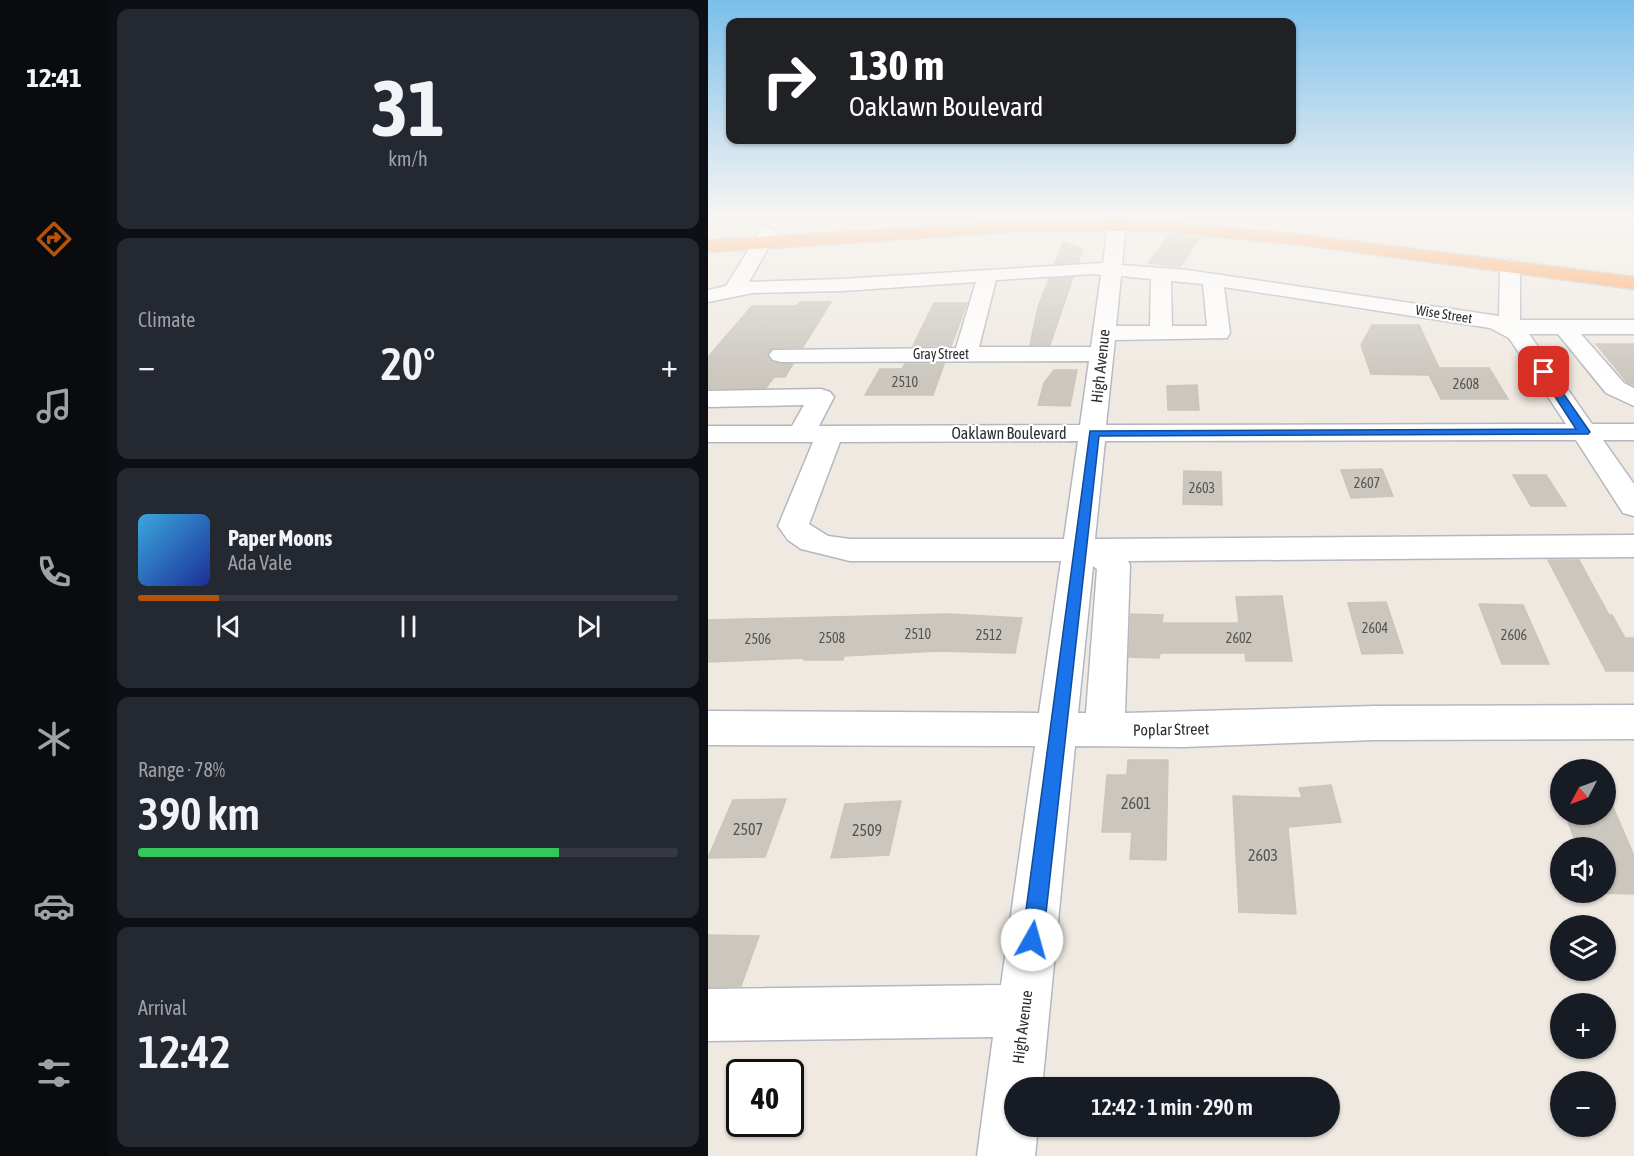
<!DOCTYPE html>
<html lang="en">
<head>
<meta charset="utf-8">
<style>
	body { margin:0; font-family:"Asap Condensed",sans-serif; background:#242831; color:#f1f3f6; height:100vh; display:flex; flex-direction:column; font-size:22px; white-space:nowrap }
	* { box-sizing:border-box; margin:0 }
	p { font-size:20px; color:#9ea1a6 }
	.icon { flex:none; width:33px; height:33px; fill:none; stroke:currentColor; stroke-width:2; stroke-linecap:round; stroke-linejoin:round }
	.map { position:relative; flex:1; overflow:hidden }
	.sheet { display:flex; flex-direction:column; gap:9px; padding:9px; background:#0d0f14; width:600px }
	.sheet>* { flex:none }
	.banner { position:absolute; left:18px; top:18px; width:570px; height:126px; border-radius:12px; box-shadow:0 2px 4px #0004; background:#202124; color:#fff; overflow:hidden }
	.needle { width:39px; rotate:229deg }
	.buttons { position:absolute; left:842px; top:759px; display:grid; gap:12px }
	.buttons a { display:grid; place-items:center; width:66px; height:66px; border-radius:50%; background:#171b24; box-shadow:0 2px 4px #0004; font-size:30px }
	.speed { position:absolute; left:18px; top:1059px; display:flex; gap:12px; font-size:30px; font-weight:700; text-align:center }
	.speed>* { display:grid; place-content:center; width:78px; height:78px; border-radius:50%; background:#171b24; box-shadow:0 2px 4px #0004; line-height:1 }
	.speed .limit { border:3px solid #111; border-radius:9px; background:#fff; color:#111 }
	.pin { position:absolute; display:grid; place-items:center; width:51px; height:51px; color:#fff; margin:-26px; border-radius:12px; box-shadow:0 3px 9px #0006 }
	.me { position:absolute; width:66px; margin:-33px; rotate:7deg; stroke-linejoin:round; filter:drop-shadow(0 0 4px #0008) }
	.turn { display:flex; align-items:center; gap:21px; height:126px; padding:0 24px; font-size:27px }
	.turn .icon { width:78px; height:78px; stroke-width:2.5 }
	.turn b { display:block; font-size:42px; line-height:51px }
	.big { font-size:45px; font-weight:600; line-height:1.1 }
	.sheet .card { flex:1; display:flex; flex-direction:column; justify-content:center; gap:9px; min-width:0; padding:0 21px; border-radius:12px; background:#242831 }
	.sheet .dial { align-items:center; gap:0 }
	.dial b { font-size:78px; line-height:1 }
	.song { display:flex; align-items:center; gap:18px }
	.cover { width:72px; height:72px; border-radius:9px; background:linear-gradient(135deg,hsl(200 70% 55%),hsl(230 70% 35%)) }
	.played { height:6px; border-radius:3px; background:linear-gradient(90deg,#b45309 15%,#363941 15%) }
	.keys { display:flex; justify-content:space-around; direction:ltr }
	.heat { display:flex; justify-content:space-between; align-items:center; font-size:33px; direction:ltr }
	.charge { height:9px; border-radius:4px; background:linear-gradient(90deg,#34c759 78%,#363941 0) }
	.trip { position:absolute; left:296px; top:1077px; width:336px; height:60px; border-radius:30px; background:#171b24; box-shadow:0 2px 4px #0004; font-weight:600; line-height:60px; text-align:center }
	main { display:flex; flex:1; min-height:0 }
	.menu { display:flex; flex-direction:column; width:108px; justify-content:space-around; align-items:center; background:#090b0e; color:#9ea1a6 }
	.menu .icon { width:42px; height:42px }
	.menu .selected { color:#b45309 }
	.menu b { font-size:27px; color:#f1f3f6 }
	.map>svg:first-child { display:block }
	.building { fill:#cbc7bf; stroke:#cbc5ba; stroke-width:1.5 }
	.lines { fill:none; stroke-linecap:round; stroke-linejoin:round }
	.minor-casing { stroke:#b4b7c1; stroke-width:3 }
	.major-casing { stroke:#c9c9c9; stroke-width:3 }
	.highway-casing { stroke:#c9c9c9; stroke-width:3 }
	.minor { fill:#fff; fill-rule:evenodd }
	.major { fill:#f2d163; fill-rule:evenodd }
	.highway { fill:#ffa35c; fill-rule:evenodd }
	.route { fill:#1a73e8; stroke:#114b97; stroke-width:1.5 }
	.labels { text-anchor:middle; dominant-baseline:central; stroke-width:4.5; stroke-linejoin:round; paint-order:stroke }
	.far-street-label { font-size:14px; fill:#2e2e2e; stroke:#fff }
	.number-label { font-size:14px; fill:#555452 }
	.street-label { font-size:16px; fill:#2e2e2e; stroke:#fff }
	.near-number-label { font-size:16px; fill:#555452 }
</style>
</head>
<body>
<main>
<nav class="menu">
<b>12:41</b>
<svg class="icon selected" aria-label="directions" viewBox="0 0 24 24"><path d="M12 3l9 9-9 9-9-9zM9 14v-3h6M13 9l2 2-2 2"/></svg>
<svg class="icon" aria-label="music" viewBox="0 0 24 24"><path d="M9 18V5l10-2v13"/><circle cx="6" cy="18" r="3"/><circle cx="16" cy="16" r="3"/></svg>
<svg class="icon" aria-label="phone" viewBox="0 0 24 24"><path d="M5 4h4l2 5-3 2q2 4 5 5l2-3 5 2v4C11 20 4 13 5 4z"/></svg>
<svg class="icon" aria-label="climate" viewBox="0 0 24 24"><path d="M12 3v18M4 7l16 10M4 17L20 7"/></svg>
<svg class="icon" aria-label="car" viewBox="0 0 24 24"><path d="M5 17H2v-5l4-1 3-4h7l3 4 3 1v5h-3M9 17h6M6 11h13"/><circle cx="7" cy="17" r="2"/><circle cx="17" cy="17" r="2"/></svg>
<svg class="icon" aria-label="filters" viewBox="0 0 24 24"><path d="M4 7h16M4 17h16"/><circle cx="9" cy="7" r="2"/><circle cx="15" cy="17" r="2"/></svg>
</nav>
<section class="sheet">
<div class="card dial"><b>31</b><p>km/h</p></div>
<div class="card"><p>Climate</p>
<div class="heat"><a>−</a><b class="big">20°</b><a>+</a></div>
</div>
<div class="card">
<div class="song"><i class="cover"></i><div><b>Paper Moons</b><p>Ada Vale</p></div></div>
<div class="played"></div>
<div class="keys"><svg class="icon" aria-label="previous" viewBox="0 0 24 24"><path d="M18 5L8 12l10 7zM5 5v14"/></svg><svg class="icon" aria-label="pause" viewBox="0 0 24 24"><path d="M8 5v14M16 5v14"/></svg><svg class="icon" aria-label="next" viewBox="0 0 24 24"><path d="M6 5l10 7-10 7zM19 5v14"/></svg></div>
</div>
<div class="card"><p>Range · 78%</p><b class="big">390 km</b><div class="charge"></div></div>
<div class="card"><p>Arrival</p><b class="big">12:42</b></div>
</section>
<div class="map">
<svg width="926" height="1156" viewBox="0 0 926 1156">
	<rect width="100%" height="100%" fill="#efe9e1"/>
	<!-- building -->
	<g class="building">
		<polygon points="461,234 492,238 472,267 440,263"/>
		<polygon points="355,242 375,249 370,262 347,264"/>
		<polygon points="365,277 342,345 322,345 330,307 341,279"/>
		<polygon points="92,302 123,302 95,347 65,348 59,354 64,362 85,364 77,377 66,377 58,388 0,389 0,357 44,306 89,306"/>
		<polygon points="226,303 259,303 243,346 205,346"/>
		<polygon points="664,325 711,325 731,368 781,368 800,399 733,399 721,375 663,374 653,345"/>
		<polygon points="888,344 926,344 926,385 919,382"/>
		<polygon points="197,364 236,364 225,395 157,395 172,369 194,369"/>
		<polygon points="346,370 369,370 362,406 330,405 336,383"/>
		<polygon points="489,385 491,410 460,410 459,386"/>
		<polygon points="674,469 685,496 643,498 633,470"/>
		<polygon points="476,471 513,472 514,505 475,504"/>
		<polygon points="805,475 838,475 858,506 823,506"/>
		<polygon points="840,560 871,560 901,615 904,615 917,638 926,638 926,671 898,671"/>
		<polygon points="574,596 584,661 538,661 537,653 452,653 451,658 421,657 423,614 455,615 454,623 531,623 528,597"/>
		<polygon points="678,602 695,653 654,654 640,603"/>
		<polygon points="771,604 815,605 841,664 794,664"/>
		<polygon points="239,614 314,618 307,653 230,651 136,656 135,660 96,660 97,658 0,662 0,620"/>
		<polygon points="420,760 460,760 458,860 422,859 424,832 394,832 399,775 419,775"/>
		<polygon points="623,785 633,822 580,827 588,914 531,912 525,796 594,798 591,788"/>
		<polygon points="897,798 901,798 926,856 926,894 888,893 897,892 897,848 870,848 857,814 897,814"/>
		<polygon points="78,799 57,857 0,858 25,800"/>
		<polygon points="193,801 181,855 123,858 137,804"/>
		<polygon points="0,935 51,936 33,986 0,987"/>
	</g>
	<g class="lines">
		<!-- minor casing -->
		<g class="minor-casing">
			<path id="minor" d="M409 220 418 225 414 265 479 270 791 316 792 266 802 260 812 266V320H926V334H873L916 383 926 388V406L898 393 850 334H821L884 424H926V440H895L926 484V516L915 513 868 440 397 441 387 539 926 535V557L420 561 422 565 417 713 667 706 926 705V739L667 740 475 747 367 746 334 1088H306V1126H330L327 1156H269L285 1037 0 1041V989L293 985 327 746 0 745V711L331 713 353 561H142L93 549 80 540 70 526 105 442H0V426H84L96 405 0 407V391L113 389 122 392 126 397 111 426 372 425 381 361 73 362 65 360 61 355 65 350 248 348 268 282 134 291 45 293 0 302V290L18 286 54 228 60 227 69 232 41 282 134 279 395 263 400 225ZM385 274 393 275 383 347H271L288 280ZM413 276 443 279 442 326H408ZM463 281 495 284 499 326H464ZM516 287 782 328 801 338 858 424 398 425 407 340 519 338 522 333ZM370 441 356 539H142L120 536 101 524 132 442ZM385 566 389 569 378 713H370Z"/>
		</g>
		<!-- major casing -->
		<g class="major-casing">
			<polygon id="major" points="401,216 419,216 415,229 403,229 400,225"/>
		</g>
		<!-- highway casing -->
		<g class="highway-casing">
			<polygon id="highway" points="319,221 449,221 596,235 926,277 926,289 596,245 449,231 319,231 0,252 0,240"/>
		</g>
		<!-- minor -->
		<use href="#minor" class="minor"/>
		<!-- major -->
		<use href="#major" class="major"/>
		<!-- highway -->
		<use href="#highway" class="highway"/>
	</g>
	<!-- sky -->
	<linearGradient id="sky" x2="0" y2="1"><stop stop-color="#7abfeb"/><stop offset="0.57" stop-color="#f8f5f2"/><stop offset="1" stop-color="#f8f5f2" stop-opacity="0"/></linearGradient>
	<rect width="926" height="378" fill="url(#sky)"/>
	<!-- route -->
	<polygon class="route" points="832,370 839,370 882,432 880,434 391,436 335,940 332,948 324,951 317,948 314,940 382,431 868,429 831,372"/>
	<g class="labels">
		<!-- far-street labels -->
		<g class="far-street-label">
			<text transform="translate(736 314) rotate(9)">Wise Street</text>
			<text x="233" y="354">Gray Street</text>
		</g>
		<!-- number labels -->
		<g class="number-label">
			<text x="197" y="382">2510</text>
			<text x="758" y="384">2608</text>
			<text x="659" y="483">2607</text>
			<text x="494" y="488">2603</text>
			<text x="667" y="628">2604</text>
			<text x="210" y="634">2510</text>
			<text x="281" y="635">2512</text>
			<text x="806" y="635">2606</text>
			<text x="124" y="638">2508</text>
			<text x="531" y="638">2602</text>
			<text x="50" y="639">2506</text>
		</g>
		<!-- street labels -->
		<g class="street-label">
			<text transform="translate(392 366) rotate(-84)">High Avenue</text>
			<text x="301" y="433">Oaklawn Boulevard</text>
			<text transform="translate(463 729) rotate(-1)">Poplar Street</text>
			<text transform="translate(314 1027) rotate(-83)">High Avenue</text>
		</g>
		<!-- near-number labels -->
		<g class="near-number-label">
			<text x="428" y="803">2601</text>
			<text x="40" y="829">2507</text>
			<text x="159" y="830">2509</text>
			<text x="555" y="855">2603</text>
		</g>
	</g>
</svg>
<div class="buttons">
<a><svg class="needle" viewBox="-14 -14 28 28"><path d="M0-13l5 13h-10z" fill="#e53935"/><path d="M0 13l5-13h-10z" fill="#9ea1a6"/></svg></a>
<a><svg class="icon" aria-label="sound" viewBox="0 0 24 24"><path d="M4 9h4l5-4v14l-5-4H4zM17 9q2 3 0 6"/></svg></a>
<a><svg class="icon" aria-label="layers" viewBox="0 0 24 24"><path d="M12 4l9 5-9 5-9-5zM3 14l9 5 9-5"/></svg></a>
<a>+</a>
<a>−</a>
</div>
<div class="speed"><div class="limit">40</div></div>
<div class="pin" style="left:836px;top:372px;background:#d93025"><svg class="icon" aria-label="arrive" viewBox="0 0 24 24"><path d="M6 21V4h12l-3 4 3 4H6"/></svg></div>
<svg class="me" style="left:324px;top:940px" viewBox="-20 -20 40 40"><circle r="19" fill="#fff"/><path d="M0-13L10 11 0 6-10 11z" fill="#1a73e8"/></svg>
<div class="trip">12:42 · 1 min · 290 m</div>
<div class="banner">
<div class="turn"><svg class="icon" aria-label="right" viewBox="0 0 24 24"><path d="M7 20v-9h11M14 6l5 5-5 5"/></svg><div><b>130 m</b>Oaklawn Boulevard</div></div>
</div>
</div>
</main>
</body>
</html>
